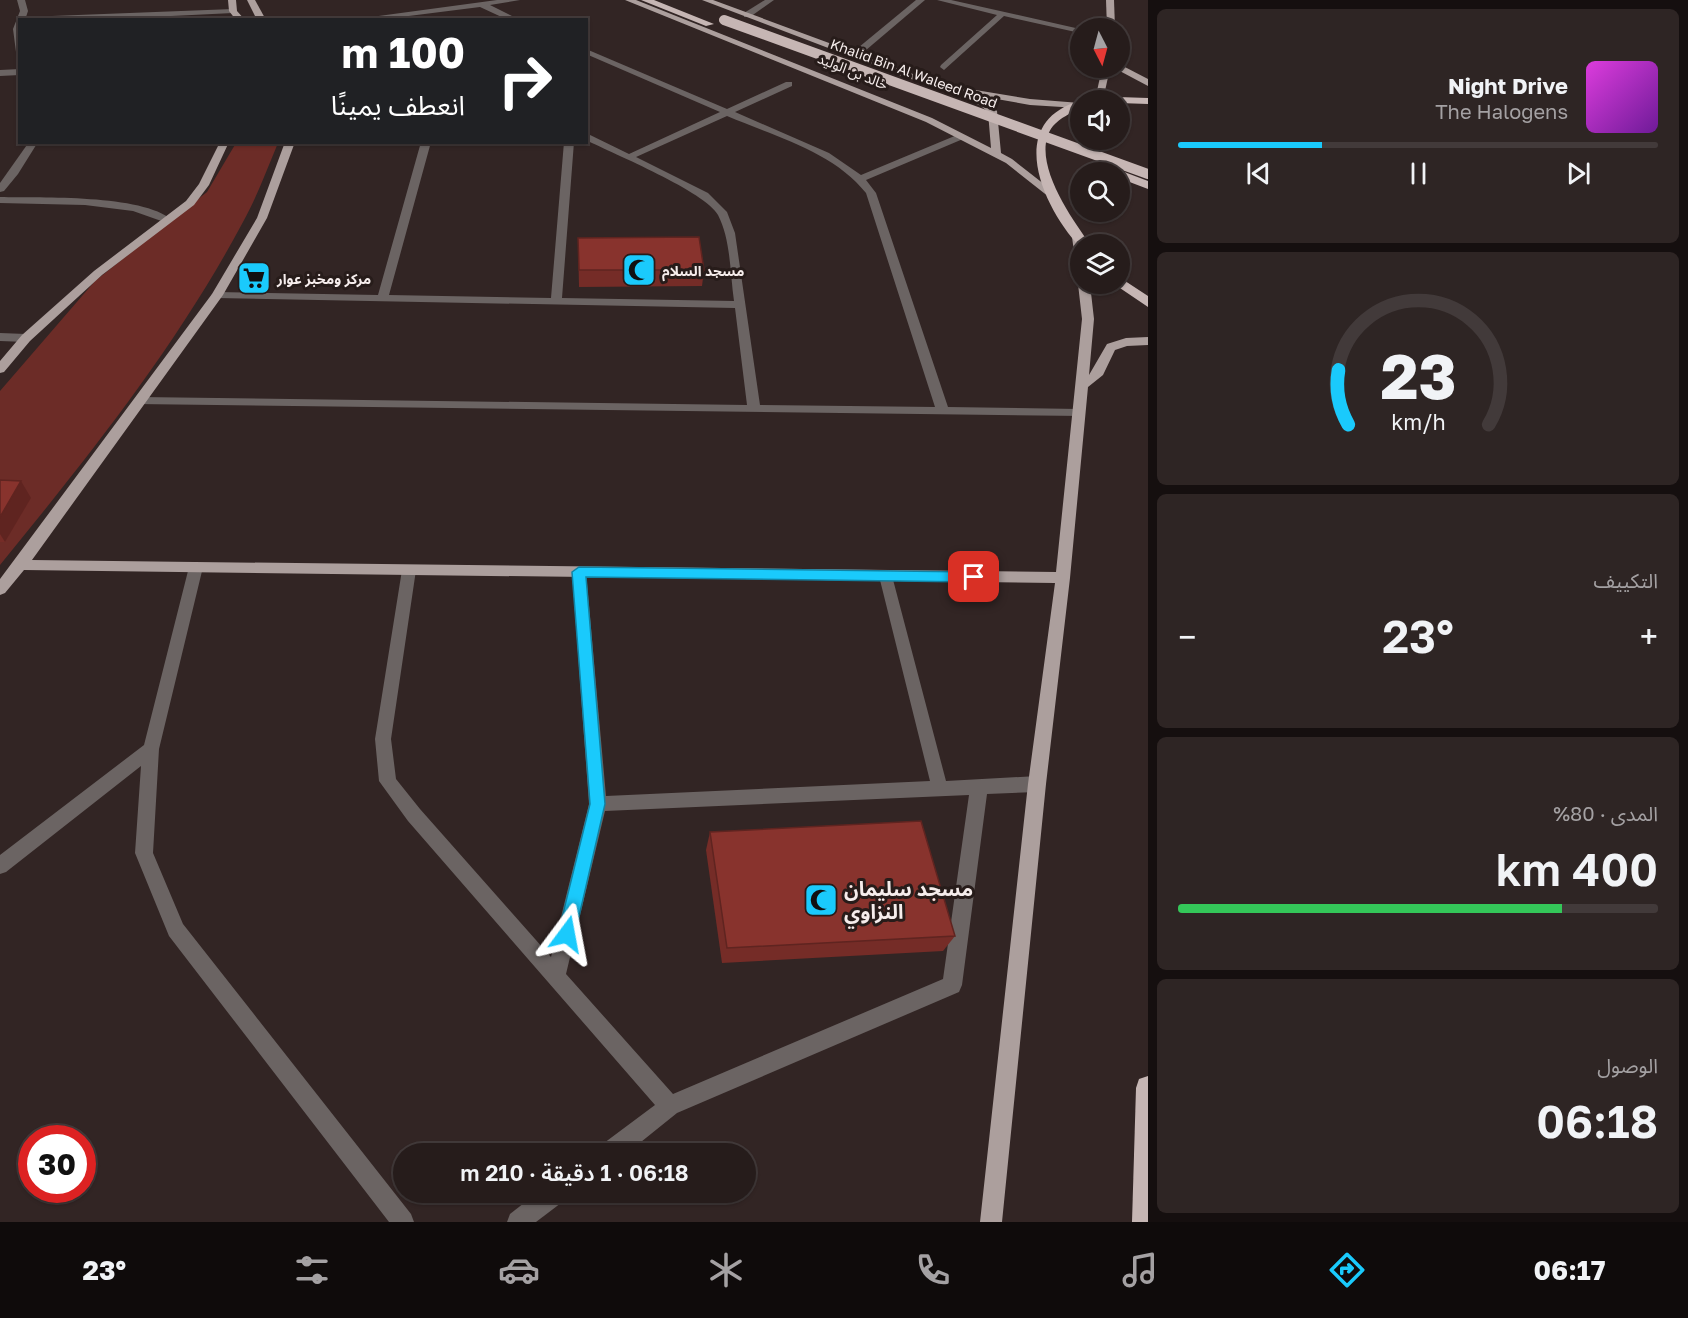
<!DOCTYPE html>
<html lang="ar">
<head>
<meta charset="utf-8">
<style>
	body { margin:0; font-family:"Golos Text","Noto Sans Arabic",sans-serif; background:#2e2524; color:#f1f3f6; direction:rtl; height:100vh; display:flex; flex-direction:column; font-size:22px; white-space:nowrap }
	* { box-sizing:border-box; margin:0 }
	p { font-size:20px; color:#a4a1a3 }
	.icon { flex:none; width:33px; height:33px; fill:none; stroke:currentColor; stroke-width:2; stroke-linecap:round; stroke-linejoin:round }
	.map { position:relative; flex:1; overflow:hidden; direction:ltr }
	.sheet { display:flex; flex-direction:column; gap:9px; padding:9px; background:#150f0f; width:540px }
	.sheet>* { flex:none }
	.guide { position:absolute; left:18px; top:18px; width:570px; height:126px; border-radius:0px; box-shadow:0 2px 4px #0004,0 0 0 2px #423a3a; direction:rtl; background:#202124; color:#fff; overflow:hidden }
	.needle { width:39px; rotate:174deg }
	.buttons { position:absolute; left:1070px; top:18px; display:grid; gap:12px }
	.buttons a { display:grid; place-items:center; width:60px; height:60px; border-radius:50%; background:#261c1b; box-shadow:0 2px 4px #0004,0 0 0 2px #423a3a; font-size:30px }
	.speed { position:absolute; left:18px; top:1125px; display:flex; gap:12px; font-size:30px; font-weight:700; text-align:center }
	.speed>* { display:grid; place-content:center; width:78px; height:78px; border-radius:50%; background:#261c1b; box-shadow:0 2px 4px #0004,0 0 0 2px #423a3a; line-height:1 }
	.speed .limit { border:9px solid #d22; background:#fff; color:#111 }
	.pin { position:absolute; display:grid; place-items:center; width:51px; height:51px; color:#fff; margin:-26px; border-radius:12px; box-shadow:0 3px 9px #0006 }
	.me { position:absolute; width:66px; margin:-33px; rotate:13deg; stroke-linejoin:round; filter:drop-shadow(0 0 4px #0008) }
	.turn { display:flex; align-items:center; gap:21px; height:126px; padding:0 24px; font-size:27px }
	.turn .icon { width:78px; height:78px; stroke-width:2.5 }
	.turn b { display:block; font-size:42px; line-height:51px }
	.big { font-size:45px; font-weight:600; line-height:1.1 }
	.sheet .tile { flex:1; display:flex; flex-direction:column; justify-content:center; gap:9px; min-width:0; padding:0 21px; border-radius:9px; background:#2e2524 }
	.sheet .dial { align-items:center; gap:0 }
	.dial svg { height:156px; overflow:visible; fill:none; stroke:#423a3a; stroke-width:7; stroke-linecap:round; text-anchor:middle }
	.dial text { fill:#f1f3f6; stroke:none }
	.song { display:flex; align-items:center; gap:18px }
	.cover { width:72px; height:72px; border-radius:9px; background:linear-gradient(135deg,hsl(300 70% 55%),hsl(280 70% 35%)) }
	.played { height:6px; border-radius:3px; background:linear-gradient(90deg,#1acafc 30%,#423a3a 30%) }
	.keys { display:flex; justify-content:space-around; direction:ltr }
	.heat { display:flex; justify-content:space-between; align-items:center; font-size:33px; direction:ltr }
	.charge { height:9px; border-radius:4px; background:linear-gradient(90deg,#34c759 80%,#423a3a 0) }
	.trip { position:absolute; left:393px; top:1143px; width:363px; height:60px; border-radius:30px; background:#261c1b; box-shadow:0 2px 4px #0004,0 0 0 2px #423a3a; font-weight:600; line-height:60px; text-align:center; direction:rtl }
	.tabs { display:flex; height:96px; justify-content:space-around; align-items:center; background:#0f0b0b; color:#a4a1a3 }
	.tabs .icon { width:42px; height:42px }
	.tabs .current { color:#1acafc }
	.tabs b { font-size:27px; color:#f1f3f6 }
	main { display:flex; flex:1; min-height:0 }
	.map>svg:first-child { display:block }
	.green { fill:#6c2c27 }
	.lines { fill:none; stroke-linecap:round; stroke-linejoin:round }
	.minor { fill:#6b6463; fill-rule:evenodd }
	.major { fill:#ac9f9d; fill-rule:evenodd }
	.highway { fill:#c6b6b4; fill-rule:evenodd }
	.highway-bridge { stroke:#c6b6b4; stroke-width:10 }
	.wall { fill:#752c27 }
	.shaded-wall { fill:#5f2420 }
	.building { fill:#88332d; stroke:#5f2420; stroke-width:1.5 }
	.route { fill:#1acafc; stroke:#1183a4; stroke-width:1.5 }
	.labels { text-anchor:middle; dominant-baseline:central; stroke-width:6; stroke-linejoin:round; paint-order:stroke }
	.far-street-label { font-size:14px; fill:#f6edec; stroke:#271c1a }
	.far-poi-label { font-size:14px; font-weight:bold; fill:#f6edec; stroke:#271c1a; text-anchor:start }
	.near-poi-label { font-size:20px; font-weight:bold; fill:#f6edec; stroke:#271c1a; text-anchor:start }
</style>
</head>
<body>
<main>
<section class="sheet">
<div class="tile">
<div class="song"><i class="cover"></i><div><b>Night Drive</b><p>The Halogens</p></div></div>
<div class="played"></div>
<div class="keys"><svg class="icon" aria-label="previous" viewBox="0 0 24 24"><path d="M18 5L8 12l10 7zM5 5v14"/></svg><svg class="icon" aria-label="pause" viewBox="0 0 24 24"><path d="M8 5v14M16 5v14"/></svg><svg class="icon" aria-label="next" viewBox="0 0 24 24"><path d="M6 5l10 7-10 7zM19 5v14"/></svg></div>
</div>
<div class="tile dial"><svg viewBox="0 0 100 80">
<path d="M14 69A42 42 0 1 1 86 69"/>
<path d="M14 69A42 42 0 0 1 9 41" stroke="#1acafc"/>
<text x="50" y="56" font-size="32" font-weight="700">23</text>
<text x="50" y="72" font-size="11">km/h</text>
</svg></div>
<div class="tile"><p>التكييف</p>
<div class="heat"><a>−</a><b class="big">23°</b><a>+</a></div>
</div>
<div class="tile"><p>المدى · 80%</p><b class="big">400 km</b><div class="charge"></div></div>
<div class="tile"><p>الوصول</p><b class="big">06:18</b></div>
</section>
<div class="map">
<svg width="1148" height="1222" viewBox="0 0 1148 1222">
	<rect width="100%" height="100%" fill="#322524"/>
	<!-- green -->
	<path class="green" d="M236 143H278C267 169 257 197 243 222 177 346 88 457 0 565V391L95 281 207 192Z"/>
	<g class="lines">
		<!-- minor -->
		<g class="minor">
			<polygon points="17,0 25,0 28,11 26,17 233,9 237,11 233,13 89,20 20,20 20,54 16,52 13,29 20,11"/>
			<polygon points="497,0 520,0 490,5 520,20 508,20 480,7 377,20 349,20"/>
			<polygon points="765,0 774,0 750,17 744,17 744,13"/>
			<polygon points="916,0 925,0 859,56 853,56 853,52"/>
			<polygon points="937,0 951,0 1080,29 1080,33 1004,16 944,70 940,67 941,65 997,15"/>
			<path d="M586 49 727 109 786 82H792V86L735 112 829 153 861 175 957 135H963V139L866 180 876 193 948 407 1079 409 1085 413 1083 416 136 404 134 401 136 398 140 397 747 405 735 308 217 298 211 295 217 292 378 295 421 142H431L389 295 551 298 564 142H574L562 298 734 301C730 274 731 240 718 215 706 192 614 154 586 140V133L629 154 720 112 586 54ZM727 116C774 136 834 152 866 193L935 407 760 405 735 233 727 212 708 193 636 157Z"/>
			<polygon points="20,69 20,75 0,76 0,70"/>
			<polygon points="29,142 38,142 18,174 4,191 0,192 0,183"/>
			<path d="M0 197C41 198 142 194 172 220L167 223 133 211 85 205 0 203Z"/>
			<polygon points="0,333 26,334 32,338 26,342 0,341"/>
			<polygon points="196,562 203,567 159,749 153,853 183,924 411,1214 414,1222 389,1222 169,936 135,853 141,766 6,872 0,874 0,855 144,745 189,567"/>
			<path d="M409 565 414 566 416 570 391 739 396 779 420 809 551 957 589 804 572 572 574 568H584L586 572 606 796 930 781 879 576 881 572H891L946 781 1037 776 1043 779 1046 784 1043 789 1037 792 987 794 962 985 959 992 677 1113 626 1154H597L600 1146 655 1105 408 821 379 781 375 739 402 570 404 566ZM969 795 943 979 673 1094 566 974 605 811Z"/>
			<polygon points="538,1192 568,1192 565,1200 536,1222 507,1222 510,1214"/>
		</g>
		<!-- major -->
		<g class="major">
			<polygon points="228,0 236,0 237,11 245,20 236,20 229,11"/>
			<polygon points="247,0 255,0 266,20 257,20"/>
			<polygon points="625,0 636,0 932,118 991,148 988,112 981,106 963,98 962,96 966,93 907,78 702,0 713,0 913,74 951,86 1030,99 1080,103 1078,108 1030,105 968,94 987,102 997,111 1001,153 1012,159 1058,195 1049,197 1006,163 926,122"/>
			<polygon points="1106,0 1114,0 1115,28 1107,28"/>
			<polygon points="1119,64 1148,79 1148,86 1116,69"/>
			<polygon points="1102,68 1110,68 1103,100 1095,100"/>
			<polygon points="220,142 229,142 209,185 194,205 102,275 30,341 4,372 0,373 0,361 22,335 94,271 186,201 199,184"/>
			<polygon points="285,142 295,142 267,218 223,295 32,560 1056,572 1082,319 1078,284 1080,282 1090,284 1094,319 1089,375 1107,344 1126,338 1148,337 1148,345 1127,346 1115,350 1103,375 1088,387 1070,578 1046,784 1002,1222 980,1222 1028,784 1055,583 24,570 5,593 0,595 0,579 212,294 257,218"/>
			<polygon points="1077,234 1082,237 1083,244 1080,244 1080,262 1075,259 1072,237"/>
		</g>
		<!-- highway -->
		<g class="highway">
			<polygon points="641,0 654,0 714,24 706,26"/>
			<polygon points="1118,97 1148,98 1148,104 1119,103 1119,100 1113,100"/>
			<path d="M1080 101V108C1071 113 1060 118 1053 126 1028 158 1072 219 1090 244H1080V247C1043 208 1004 122 1080 101Z"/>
			<polygon points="1119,170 1148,181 1148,189 1119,178 1119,172 1114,172"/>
			<polygon points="1119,277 1148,296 1148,307 1114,284 1119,284"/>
			<polygon points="1148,1076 1148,1222 1132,1222 1136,1088 1139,1079"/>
		</g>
		<!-- highway-bridge -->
		<polyline class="highway-bridge" points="724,20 1148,174"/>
	</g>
	<!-- wall -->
	<g class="wall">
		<polygon points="578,238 704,270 702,286 579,287"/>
		<polygon points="0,480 31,498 5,542 0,542"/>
		<polygon points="710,832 955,936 943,951 722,963 706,850"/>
	</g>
	<!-- shaded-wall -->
	<polygon class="shaded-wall" points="21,481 31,498 5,542 0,534 0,517"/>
	<!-- building -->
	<g class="building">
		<polygon points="699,237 704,270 579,270 578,238"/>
		<polygon points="0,480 21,481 0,517"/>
		<polygon points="921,821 955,936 727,948 710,832"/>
	</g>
	<!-- route -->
	<polygon class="route" points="579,567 974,572 981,577 974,582 586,577 605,804 575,934 573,940 567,942 560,940 558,934 590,804 572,572"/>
	<!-- icons -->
	<defs>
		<g id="mosque-square" transform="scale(1.725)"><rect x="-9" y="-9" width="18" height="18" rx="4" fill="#1acafc" stroke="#271c1a"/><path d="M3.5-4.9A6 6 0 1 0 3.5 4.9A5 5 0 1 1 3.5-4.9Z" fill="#111"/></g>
		<g id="supermarket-square" transform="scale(1.725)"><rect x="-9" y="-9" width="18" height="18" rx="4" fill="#1acafc" stroke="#271c1a"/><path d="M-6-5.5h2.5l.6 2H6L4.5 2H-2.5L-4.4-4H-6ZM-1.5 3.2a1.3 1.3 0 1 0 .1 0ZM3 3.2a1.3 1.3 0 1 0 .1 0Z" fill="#111"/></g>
	</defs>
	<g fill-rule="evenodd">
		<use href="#mosque-square" x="639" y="270"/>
		<use href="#supermarket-square" x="254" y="278"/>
		<use href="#mosque-square" x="821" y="900"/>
	</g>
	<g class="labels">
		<!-- far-street labels -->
		<g class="far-street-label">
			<text transform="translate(853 71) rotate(22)">خالد بن الوليد</text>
			<text transform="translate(914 73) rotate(20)">Khalid Bin Al Waleed Road</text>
		</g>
		<!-- far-poi labels -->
		<g class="far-poi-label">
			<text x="662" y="270">مسجد السلام</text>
			<text x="277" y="278">مركز ومخبز عوار</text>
		</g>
		<!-- near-poi labels -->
		<g class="near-poi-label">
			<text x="844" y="888">مسجد سليمان<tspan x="844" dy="23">النزاوي</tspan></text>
		</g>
	</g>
</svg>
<div class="buttons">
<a><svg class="needle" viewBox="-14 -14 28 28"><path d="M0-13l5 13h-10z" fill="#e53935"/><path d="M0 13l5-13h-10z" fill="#a4a1a3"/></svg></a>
<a><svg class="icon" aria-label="sound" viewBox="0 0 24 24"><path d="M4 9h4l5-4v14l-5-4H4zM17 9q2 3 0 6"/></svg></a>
<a><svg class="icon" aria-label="search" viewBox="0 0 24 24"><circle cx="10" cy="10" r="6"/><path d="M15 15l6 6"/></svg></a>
<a><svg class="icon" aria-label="layers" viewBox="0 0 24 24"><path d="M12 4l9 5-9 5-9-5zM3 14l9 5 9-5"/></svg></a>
</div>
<div class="speed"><div class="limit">30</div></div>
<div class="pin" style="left:974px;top:577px;background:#d93025"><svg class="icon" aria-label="arrive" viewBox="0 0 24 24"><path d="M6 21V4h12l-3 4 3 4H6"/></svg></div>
<svg class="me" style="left:567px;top:934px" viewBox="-20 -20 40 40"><path d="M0-17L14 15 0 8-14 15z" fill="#1acafc" stroke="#fff" stroke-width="4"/></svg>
<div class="trip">06:18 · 1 دقيقة · 210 m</div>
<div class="guide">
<div class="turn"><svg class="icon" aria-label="right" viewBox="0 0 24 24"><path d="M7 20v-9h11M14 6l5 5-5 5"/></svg><div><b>100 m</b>انعطف يمينًا</div></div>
</div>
</div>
</main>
<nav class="tabs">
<b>06:17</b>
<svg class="icon current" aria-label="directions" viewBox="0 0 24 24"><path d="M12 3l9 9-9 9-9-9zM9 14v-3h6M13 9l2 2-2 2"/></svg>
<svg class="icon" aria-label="music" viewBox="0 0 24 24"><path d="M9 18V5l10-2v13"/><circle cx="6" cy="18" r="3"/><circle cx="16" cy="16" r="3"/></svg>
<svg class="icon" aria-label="phone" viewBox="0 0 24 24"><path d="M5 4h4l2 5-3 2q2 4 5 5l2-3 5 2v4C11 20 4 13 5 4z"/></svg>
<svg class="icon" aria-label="climate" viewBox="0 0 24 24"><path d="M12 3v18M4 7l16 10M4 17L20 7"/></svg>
<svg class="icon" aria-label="car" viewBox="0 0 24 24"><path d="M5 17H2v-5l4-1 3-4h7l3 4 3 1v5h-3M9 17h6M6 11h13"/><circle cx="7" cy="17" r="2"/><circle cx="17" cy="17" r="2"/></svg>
<svg class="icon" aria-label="filters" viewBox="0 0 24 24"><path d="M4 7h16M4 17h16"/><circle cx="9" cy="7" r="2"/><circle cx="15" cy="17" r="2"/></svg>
<b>23°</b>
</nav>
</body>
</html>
